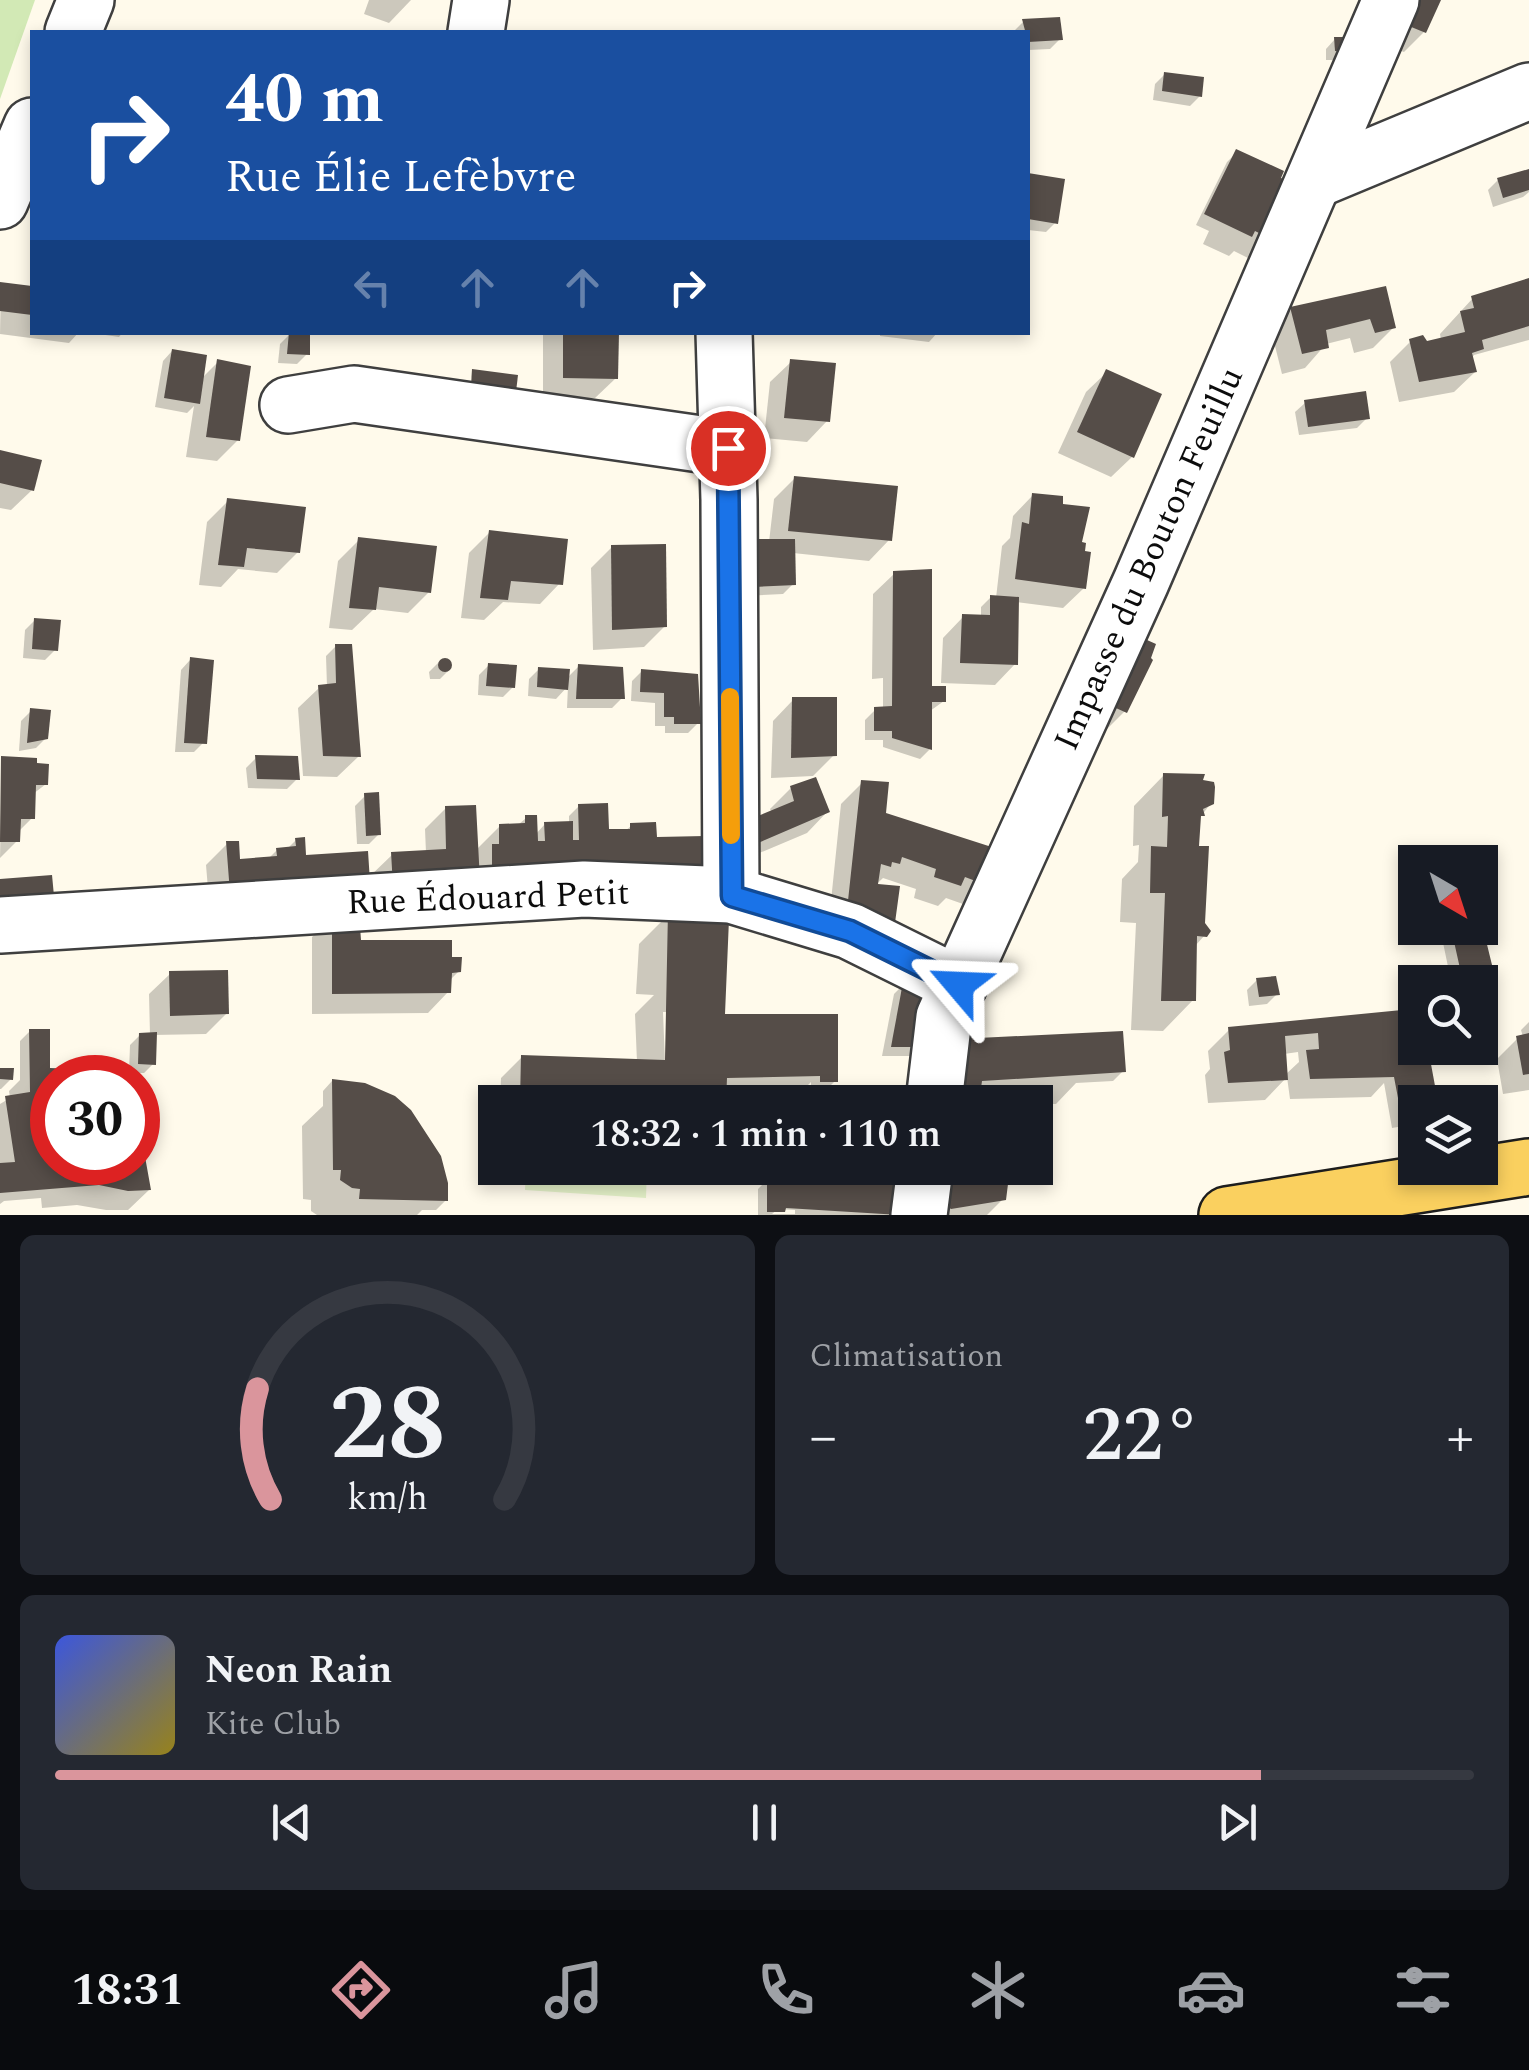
<!DOCTYPE html>
<html lang="fr">
<head>
<meta charset="utf-8">
<style>
	body { margin:0; font-family:Spectral,serif; background:#242831; color:#f1f3f6; height:100vh; display:flex; flex-direction:column; font-size:38px; white-space:nowrap }
	* { box-sizing:border-box; margin:0 }
	p { font-size:32px; color:#9ea1a6 }
	.icon { flex:none; width:55px; height:55px; fill:none; stroke:currentColor; stroke-width:2; stroke-linecap:round; stroke-linejoin:round }
	.map { position:relative; height:1215px; overflow:hidden }
	.drawer { display:flex; flex-direction:column; gap:20px; padding:20px; background:#0d0f14; flex:1 }
	.drawer>* { flex:none }
	.guide { position:absolute; left:30px; top:30px; width:1000px; height:305px; border-radius:0px; box-shadow:0 5px 15px #0003; background:#1a4fa0; color:#fff; overflow:hidden }
	.needle { width:65px; rotate:141deg }
	.fabs { position:absolute; left:1398px; top:845px; display:grid; gap:20px }
	.fabs a { display:grid; place-items:center; width:100px; height:100px; border-radius:0px; background:#171b24; box-shadow:0 5px 15px #0003; font-size:50px }
	.speed { position:absolute; left:30px; top:1055px; display:flex; gap:20px; font-size:50px; font-weight:700; text-align:center }
	.speed>* { display:grid; place-content:center; width:130px; height:130px; border-radius:50%; background:#171b24; box-shadow:0 5px 15px #0003; line-height:1 }
	.speed .limit { border:15px solid #d22; background:#fff; color:#111 }
	.pin { position:absolute; display:grid; place-items:center; width:85px; height:85px; color:#fff; margin:-42px; border:5px solid #fff; border-radius:50%; box-shadow:0 2px 10px #0007 }
	.me { position:absolute; width:110px; margin:-55px; rotate:296deg; stroke-linejoin:round; filter:drop-shadow(0 0 8px #0008) }
	.turn { display:flex; align-items:center; gap:35px; height:210px; padding:0 30px; font-size:45px }
	.turn .icon { width:130px; height:130px; stroke-width:2.5 }
	.turn b { display:block; font-size:70px; line-height:85px }
	.lanes { display:flex; align-items:center; height:95px; padding:0 30px; background:#0003; justify-content:center; gap:50px; direction:ltr }
	.lanes .off { opacity:.35 }
	.big { font-size:75px; font-weight:600; line-height:1.1 }
	.drawer .card { flex:1; display:flex; flex-direction:column; justify-content:center; gap:15px; min-width:0; padding:0 35px; border-radius:15px; background:#242831 }
	.drawer .dial { align-items:center; gap:0 }
	.dial svg { height:260px; overflow:visible; fill:none; stroke:#363941; stroke-width:7; stroke-linecap:round; text-anchor:middle }
	.dial text { fill:#f1f3f6; stroke:none }
	.song { display:flex; align-items:center; gap:30px }
	.cover { width:120px; height:120px; border-radius:15px; background:linear-gradient(135deg,hsl(230 70% 55%),hsl(50 70% 35%)) }
	.played { height:10px; border-radius:5px; background:linear-gradient(90deg,#da959c 85%,#363941 85%) }
	.keys { display:flex; justify-content:space-around; direction:ltr }
	.heat { display:flex; justify-content:space-between; align-items:center; font-size:55px; direction:ltr }
	.drawer .tiles { flex:1; display:grid; gap:20px; grid-template-columns:1fr 1fr }
	.card:last-child { grid-column:span 2 }
	.trip { position:absolute; left:478px; top:1085px; width:575px; height:100px; border-radius:0px; background:#171b24; box-shadow:0 5px 15px #0003; font-weight:600; line-height:100px; text-align:center }
	.tab-bar { display:flex; height:160px; justify-content:space-around; align-items:center; background:#090b0e; color:#9ea1a6 }
	.tab-bar .icon { width:70px; height:70px }
	.tab-bar .active { color:#da959c }
	.tab-bar b { font-size:45px; color:#f1f3f6 }
	.map>svg:first-child { display:block }
	.green { fill:#d2e9b5 }
	.pitch { fill:#e3f0c7 }
	.shadow { fill:#0003; fill-rule:evenodd }
	.building { fill:#554d48 }
	.lines { fill:none; stroke-linecap:round; stroke-linejoin:round }
	.minor-casing { stroke:#3f3f3f; stroke-width:60 }
	.major-casing { stroke:#1d1d1d; stroke-width:60 }
	.minor { stroke:#fff; stroke-width:55 }
	.major { stroke:#fad05f; stroke-width:55 }
	.route-casing { stroke:#114b97; stroke-width:25 }
	.route { stroke:#1a73e8; stroke-width:18 }
	.slow { stroke:#f59e0b; stroke-width:18 }
	.labels { text-anchor:middle; dominant-baseline:central; stroke-width:10; stroke-linejoin:round; paint-order:stroke }
	.street-label { font-size:35px; fill:#0c0c0c; stroke:#fff }
</style>
</head>
<body>
<div class="map">
<svg width="1529" height="1215" viewBox="0 0 1529 1215">
	<rect width="100%" height="100%" fill="#fffaeb"/>
	<!-- green -->
	<polygon class="green" points="0,0 35,0 0,99"/>
	<!-- pitch -->
	<polygon class="pitch" points="526,1168 647,1168 646,1198 525,1190"/>
	<!-- shadow -->
	<g class="shadow">
		<polygon points="369,0 411,0 389,23 364,14"/>
		<polygon points="1439,0 1424,32 1404,52 1380,43"/>
		<polygon points="1023,22 1060,39 1050,49 1028,50 1028,32 1013,32"/>
		<polygon points="1335,39 1344,60 1326,60 1326,49"/>
		<polygon points="1165,74 1200,96 1190,106 1153,100 1155,84"/>
		<polygon points="1237,152 1277,179 1303,190 1252,260 1234,251 1229,256 1203,244 1209,231 1196,225 1227,162"/>
		<polygon points="1528,172 1529,192 1523,197 1493,207 1488,190 1498,180"/>
		<polygon points="1028,176 1062,181 1056,222 1046,232 1028,230"/>
		<polygon points="1529,281 1529,340 1474,355 1471,359 1475,372 1454,392 1399,402 1390,362 1411,341 1426,344 1441,340 1440,334 1473,298"/>
		<polygon points="1,285 32,289 32,332 79,332 69,343 0,334"/>
		<polygon points="1384,289 1393,328 1373,348 1354,353 1350,338 1326,344 1305,368 1282,374 1271,330 1292,309"/>
		<polygon points="85,332 123,332 119,337"/>
		<polygon points="543,332 616,332 616,378 595,398 543,398"/>
		<polygon points="880,332 938,332 929,342 880,336"/>
		<polygon points="290,334 307,354 297,364 278,363 280,344"/>
		<polygon points="172,351 201,379 218,362 238,440 217,461 186,457 194,406 187,413 155,407 163,361"/>
		<polygon points="791,362 827,421 807,442 764,438 770,382"/>
		<polygon points="1107,372 1132,457 1111,477 1058,453 1086,392"/>
		<polygon points="1305,403 1367,418 1357,428 1299,435 1295,412"/>
		<polygon points="0,453 32,490 11,510 0,508"/>
		<polygon points="795,478 889,540 869,561 793,553 793,584 783,594 745,596 769,542 774,499"/>
		<polygon points="1033,495 1079,545 1084,588 1063,608 1016,602 1015,664 995,685 941,683 943,638 963,617 981,618 981,607 991,597 996,598 1002,546 1010,538 1013,516"/>
		<polygon points="228,501 298,552 277,573 238,569 221,587 199,585 207,522"/>
		<polygon points="490,532 560,583 540,604 503,602 484,620 461,618 469,553"/>
		<polygon points="359,540 429,592 408,613 374,609 352,630 329,628 338,561"/>
		<polygon points="612,547 665,626 644,647 593,650 591,568"/>
		<polygon points="894,574 930,689 944,701 930,711 930,749 920,759 883,747 883,740 865,740 865,720 875,710 883,709 883,678 872,679 873,594"/>
		<polygon points="35,620 55,650 45,660 23,658 25,630"/>
		<polygon points="336,646 358,757 337,777 303,776 298,708 319,688 327,687 326,656"/>
		<polygon points="1108,656 1125,711 1104,732 1079,721"/>
		<polygon points="190,660 204,742 194,752 175,752 181,670"/>
		<polygon points="439,662 449,662 450,669 440,679 430,679 429,672"/>
		<polygon points="489,665 513,687 503,697 478,695 479,675"/>
		<polygon points="579,666 622,698 612,708 567,708 568,686 556,699 528,696 529,679 539,669 567,678"/>
		<polygon points="642,671 698,723 688,733 665,733 665,726 655,726 655,703 631,701 632,681"/>
		<polygon points="793,700 834,755 813,776 771,778 773,721"/>
		<polygon points="31,711 46,738 36,748 19,751 21,721"/>
		<polygon points="256,758 297,779 287,789 248,788 246,768"/>
		<polygon points="2,759 46,784 33,794 32,818 18,832 17,841 0,858"/>
		<polygon points="1164,775 1200,782 1211,803 1199,819 1197,848 1205,935 1195,946 1193,1000 1163,1031 1131,1030 1136,923 1120,922 1122,879 1138,862 1139,845 1133,846 1134,806"/>
		<polygon points="862,783 884,814 984,884 963,904 946,898 938,906 914,898 916,889 883,878 828,930 841,804"/>
		<polygon points="791,788 827,812 807,833 738,862 772,813 770,809"/>
		<polygon points="365,796 379,834 369,844 357,844 355,806"/>
		<polygon points="579,806 606,832 625,831 631,826 654,839 703,838 210,913 206,865 227,844 238,862 268,859 277,850 287,849 296,840 304,858 367,879 393,854 426,853 425,829 446,808 476,850 500,826 518,825 526,818 535,835 545,824 569,824 569,816"/>
		<path d="M669 914 722 1017 835 1081 825 1091H811V1082L797 1096 724 1097V1102H500L501 1078 522 1057 637 1062 635 1014 654 995 636 994 639 944ZM663 1012H668L665 1062Z"/>
		<polygon points="333,917 359,942 449,959 459,971 449,981 448,992 428,1013 312,1014 312,937"/>
		<polygon points="1480,920 1491,968 1481,978 1451,981 1441,933 1447,928 1480,928"/>
		<polygon points="170,974 227,1013 206,1034 154,1035 154,1063 144,1073 129,1073 130,1045 140,1035 150,1035 149,994"/>
		<polygon points="1257,980 1277,994 1267,1004 1249,1006 1247,990"/>
		<polygon points="903,985 928,1008 912,1056 882,1056 894,994"/>
		<path d="M1381 1015 1406 1048H1426L1435 1102H1415V1124L1392 1128 1384 1083 1371 1097 1290 1099 1287 1077 1265 1100 1208 1103 1205 1075 1210 1069 1208 1051 1229 1030ZM1298 1052 1299 1062 1285 1075 1284 1054Z"/>
		<polygon points="1529,1022 1529,1090 1503,1094 1497,1059 1518,1038 1523,1037 1521,1030"/>
		<polygon points="30,1031 52,1078 52,1101 50,1101 52,1162 138,1162 138,1138 139,1141 149,1190 128,1210 106,1210 77,1205 42,1208 41,1198 4,1201 0,1204 0,1104 10,1098 9,1091 20,1080 20,1041"/>
		<polygon points="0,1071 11,1079 1,1089 0,1089"/>
		<polygon points="1123,1071 1113,1081 1076,1083 1056,1104 924,1102 928,1072"/>
		<polygon points="332,1081 410,1112 433,1144 444,1179 446,1200 436,1210 422,1210 417,1215 317,1215 311,1211 311,1200 303,1199 302,1126 323,1106 323,1091"/>
		<polygon points="914,1168 1007,1168 1003,1199 987,1215 907,1215"/>
		<path d="M768 1179 897 1215H758V1189ZM778 1209 795 1210V1214H772Z"/>
	</g>
	<!-- building -->
	<g class="building">
		<polygon points="1409,0 1441,0 1426,33 1399,22"/>
		<polygon points="1060,17 1063,40 1028,42 1022,19"/>
		<polygon points="1334,37 1357,37 1357,52 1335,51"/>
		<polygon points="1164,72 1204,77 1202,97 1162,91"/>
		<polygon points="1236,149 1284,171 1281,178 1307,189 1275,241 1255,231 1252,237 1204,214"/>
		<polygon points="1529,169 1529,190 1503,198 1497,178"/>
		<polygon points="1028,173 1065,179 1058,224 1028,219"/>
		<polygon points="1529,278 1529,326 1482,340 1484,349 1472,353 1477,372 1419,382 1409,339 1423,335 1427,341 1465,332 1460,311 1474,308 1471,296"/>
		<polygon points="0,282 32,286 32,315 0,311"/>
		<polygon points="1386,286 1396,328 1375,333 1370,319 1326,330 1329,348 1302,354 1290,307"/>
		<polygon points="289,332 310,332 310,355 287,354"/>
		<polygon points="563,332 619,332 618,379 563,378"/>
		<polygon points="172,349 207,355 200,404 164,398"/>
		<polygon points="217,359 251,366 240,441 206,437"/>
		<polygon points="790,359 836,363 830,422 784,418"/>
		<polygon points="472,369 518,375 516,392 471,386"/>
		<polygon points="1106,369 1162,394 1134,458 1077,432"/>
		<polygon points="1366,391 1370,419 1308,427 1304,400"/>
		<polygon points="0,450 42,460 34,491 0,483"/>
		<polygon points="794,476 898,486 892,541 788,531"/>
		<polygon points="1032,493 1063,496 1063,504 1090,507 1082,542 1086,543 1085,551 1091,552 1086,589 1015,579 1022,522 1029,524"/>
		<polygon points="227,498 306,507 300,553 247,548 244,567 218,565"/>
		<polygon points="489,530 568,539 563,585 511,581 508,600 480,598"/>
		<polygon points="358,537 437,546 431,593 379,587 376,610 349,608"/>
		<polygon points="753,539 795,539 796,585 754,587"/>
		<polygon points="666,544 667,627 612,630 611,545"/>
		<polygon points="932,569 932,686 946,686 946,702 932,702 932,750 892,738 892,731 874,731 874,707 892,706 893,571"/>
		<polygon points="990,595 1019,597 1018,665 960,663 962,614 990,615"/>
		<polygon points="34,618 61,620 58,651 32,649"/>
		<polygon points="1129,632 1156,644 1151,658 1153,660 1127,713 1098,700"/>
		<polygon points="335,644 352,644 361,757 323,756 318,685 336,683"/>
		<polygon points="190,657 214,660 207,744 184,743"/>
		<circle cx="445" cy="665" r="7"/>
		<polygon points="488,663 517,665 515,688 486,686"/>
		<polygon points="578,664 623,667 625,699 576,699"/>
		<polygon points="538,667 570,669 568,690 537,687"/>
		<polygon points="641,669 698,674 701,724 674,724 674,717 664,717 664,693 640,692"/>
		<polygon points="792,697 837,697 837,756 791,758"/>
		<polygon points="30,708 51,710 48,739 27,743"/>
		<polygon points="255,755 298,756 300,780 257,779"/>
		<polygon points="1,756 37,758 37,763 49,764 48,785 36,785 35,819 21,819 20,842 0,842"/>
		<polygon points="1163,773 1205,774 1203,780 1214,782 1215,787 1214,804 1203,809 1205,816 1201,816 1199,846 1209,846 1205,923 1211,931 1207,937 1197,936 1196,1001 1161,1001 1165,893 1150,893 1151,846 1167,847 1168,816 1162,817"/>
		<polygon points="816,777 830,812 758,843 758,816 794,801 790,786"/>
		<polygon points="861,780 889,782 886,813 1001,850 986,885 965,877 961,886 934,877 936,869 902,857 900,864 892,862 891,867 881,864 878,884 900,886 894,930 847,910"/>
		<polygon points="379,792 381,835 366,836 364,793"/>
		<polygon points="608,803 609,829 630,829 630,823 656,822 657,837 705,836 707,873 492,881 492,844 499,844 499,824 525,823 525,815 537,815 538,841 545,841 544,822 573,821 573,840 579,840 578,804"/>
		<polygon points="476,805 480,881 393,886 391,852 446,849 445,806"/>
		<polygon points="305,837 306,855 368,851 370,882 230,893 226,841 239,841 240,859 277,856 276,848 296,846 295,838"/>
		<polygon points="52,875 55,907 0,912 0,879"/>
		<polygon points="668,911 729,919 725,1014 838,1014 838,1082 820,1082 820,1076 727,1078 726,1102 520,1102 521,1055 665,1060"/>
		<polygon points="359,913 361,940 452,940 452,957 462,957 461,972 452,973 451,993 332,994 332,914"/>
		<polygon points="1480,916 1493,969 1461,973 1451,928 1480,928"/>
		<polygon points="228,970 229,1014 170,1016 169,971"/>
		<polygon points="1276,976 1280,995 1259,997 1256,978"/>
		<polygon points="903,982 930,1007 925,1047 891,1047"/>
		<polygon points="1402,1010 1408,1045 1428,1048 1438,1102 1415,1102 1415,1117 1402,1119 1394,1077 1310,1079 1306,1050 1319,1049 1318,1033 1285,1036 1288,1080 1228,1083 1224,1052 1230,1050 1228,1027"/>
		<polygon points="29,1029 50,1029 50,1068 74,1069 74,1078 52,1078 52,1162 138,1162 138,1134 142,1140 151,1190 128,1191 99,1185 0,1193 0,1163 15,1162 5,1096 30,1092"/>
		<polygon points="1123,1031 1126,1072 982,1081 979,1102 949,1102 958,1039"/>
		<polygon points="157,1032 156,1065 138,1064 139,1033"/>
		<polygon points="1529,1033 1529,1074 1523,1075 1516,1036"/>
		<polygon points="0,1068 14,1068 13,1080 0,1079"/>
		<polygon points="332,1079 365,1083 395,1096 411,1110 441,1156 448,1183 448,1201 359,1199 360,1189 352,1188 340,1180 341,1170 333,1170"/>
		<polygon points="939,1168 1010,1168 1006,1200 951,1209 935,1197"/>
		<polygon points="767,1177 906,1180 900,1215 786,1208 785,1212 767,1212"/>
	</g>
	<g class="lines">
		<!-- minor casing -->
		<g class="minor-casing">
			<g id="minor">
				<polyline points="73,32 86,0"/>
				<polyline points="476,32 481,0"/>
				<polyline points="1315,180 1529,91"/>
				<polyline points="0,201 32,126"/>
				<polyline points="724,332 729,500 731,895"/>
				<polyline points="288,405 354,394 728,448"/>
				<polyline points="0,925 584,889 731,895 850,931 959,985"/>
				<polyline points="934,1102 944,1017 1141,582 1391,0"/>
				<polyline points="919,1215 925,1168"/>
			</g>
		</g>
		<!-- major casing -->
		<g class="major-casing">
			<polyline id="major" points="1227,1215 1529,1167"/>
		</g>
		<!-- minor -->
		<use href="#minor" class="minor"/>
		<!-- major -->
		<use href="#major" class="major"/>
	</g>
	<g class="lines">
		<!-- route casing -->
		<g class="route-casing">
			<polyline id="route" points="728,448 732,896 850,931 959,985"/>
		</g>
		<!-- route -->
		<use href="#route" class="route"/>
		<!-- slow -->
		<polyline class="slow" points="730,697 731,835"/>
	</g>
	<g class="labels">
		<!-- street labels -->
		<g class="street-label">
			<text transform="translate(1149 559) rotate(-66)">Impasse du Bouton Feuillu</text>
			<text transform="translate(488 898) rotate(-2)">Rue Édouard Petit</text>
		</g>
	</g>
</svg>
<div class="fabs">
<a><svg class="needle" viewBox="-14 -14 28 28"><path d="M0-13l5 13h-10z" fill="#e53935"/><path d="M0 13l5-13h-10z" fill="#9ea1a6"/></svg></a>
<a><svg class="icon" aria-label="search" viewBox="0 0 24 24"><circle cx="10" cy="10" r="6"/><path d="M15 15l6 6"/></svg></a>
<a><svg class="icon" aria-label="layers" viewBox="0 0 24 24"><path d="M12 4l9 5-9 5-9-5zM3 14l9 5 9-5"/></svg></a>
</div>
<div class="speed"><div class="limit">30</div></div>
<div class="pin" style="left:728px;top:448px;background:#d93025"><svg class="icon" aria-label="arrive" viewBox="0 0 24 24"><path d="M6 21V4h12l-3 4 3 4H6"/></svg></div>
<svg class="me" style="left:959px;top:985px" viewBox="-20 -20 40 40"><path d="M0-17L14 15 0 8-14 15z" fill="#1a73e8" stroke="#fff" stroke-width="4"/></svg>
<div class="trip">18:32 · 1 min · 110 m</div>
<div class="guide">
<div class="turn"><svg class="icon" aria-label="right" viewBox="0 0 24 24"><path d="M7 20v-9h11M14 6l5 5-5 5"/></svg><div><b>40 m</b>Rue Élie Lefèbvre</div></div>
<div class="lanes"><svg class="icon off" aria-label="left" viewBox="0 0 24 24"><path d="M17 20v-9H6M10 6l-5 5 5 5"/></svg><svg class="icon off" aria-label="ahead" viewBox="0 0 24 24"><path d="M12 20V5M6 11l6-6 6 6"/></svg><svg class="icon off" aria-label="ahead" viewBox="0 0 24 24"><path d="M12 20V5M6 11l6-6 6 6"/></svg><svg class="icon" aria-label="right" viewBox="0 0 24 24"><path d="M7 20v-9h11M14 6l5 5-5 5"/></svg></div>
</div>
</div>
<section class="drawer">
<div class="tiles">
<div class="card dial"><svg viewBox="0 0 100 80">
<path d="M14 69A42 42 0 1 1 86 69"/>
<path d="M14 69A42 42 0 0 1 10 35" stroke="#da959c"/>
<text x="50" y="56" font-size="32" font-weight="700">28</text>
<text x="50" y="72" font-size="11">km/h</text>
</svg></div>
<div class="card"><p>Climatisation</p>
<div class="heat"><a>−</a><b class="big">22°</b><a>+</a></div>
</div>
<div class="card">
<div class="song"><i class="cover"></i><div><b>Neon Rain</b><p>Kite Club</p></div></div>
<div class="played"></div>
<div class="keys"><svg class="icon" aria-label="previous" viewBox="0 0 24 24"><path d="M18 5L8 12l10 7zM5 5v14"/></svg><svg class="icon" aria-label="pause" viewBox="0 0 24 24"><path d="M8 5v14M16 5v14"/></svg><svg class="icon" aria-label="next" viewBox="0 0 24 24"><path d="M6 5l10 7-10 7zM19 5v14"/></svg></div>
</div>
</div>
</section>
<nav class="tab-bar">
<b>18:31</b>
<svg class="icon active" aria-label="directions" viewBox="0 0 24 24"><path d="M12 3l9 9-9 9-9-9zM9 14v-3h6M13 9l2 2-2 2"/></svg>
<svg class="icon" aria-label="music" viewBox="0 0 24 24"><path d="M9 18V5l10-2v13"/><circle cx="6" cy="18" r="3"/><circle cx="16" cy="16" r="3"/></svg>
<svg class="icon" aria-label="phone" viewBox="0 0 24 24"><path d="M5 4h4l2 5-3 2q2 4 5 5l2-3 5 2v4C11 20 4 13 5 4z"/></svg>
<svg class="icon" aria-label="climate" viewBox="0 0 24 24"><path d="M12 3v18M4 7l16 10M4 17L20 7"/></svg>
<svg class="icon" aria-label="car" viewBox="0 0 24 24"><path d="M5 17H2v-5l4-1 3-4h7l3 4 3 1v5h-3M9 17h6M6 11h13"/><circle cx="7" cy="17" r="2"/><circle cx="17" cy="17" r="2"/></svg>
<svg class="icon" aria-label="filters" viewBox="0 0 24 24"><path d="M4 7h16M4 17h16"/><circle cx="9" cy="7" r="2"/><circle cx="15" cy="17" r="2"/></svg>
</nav>
</body>
</html>
